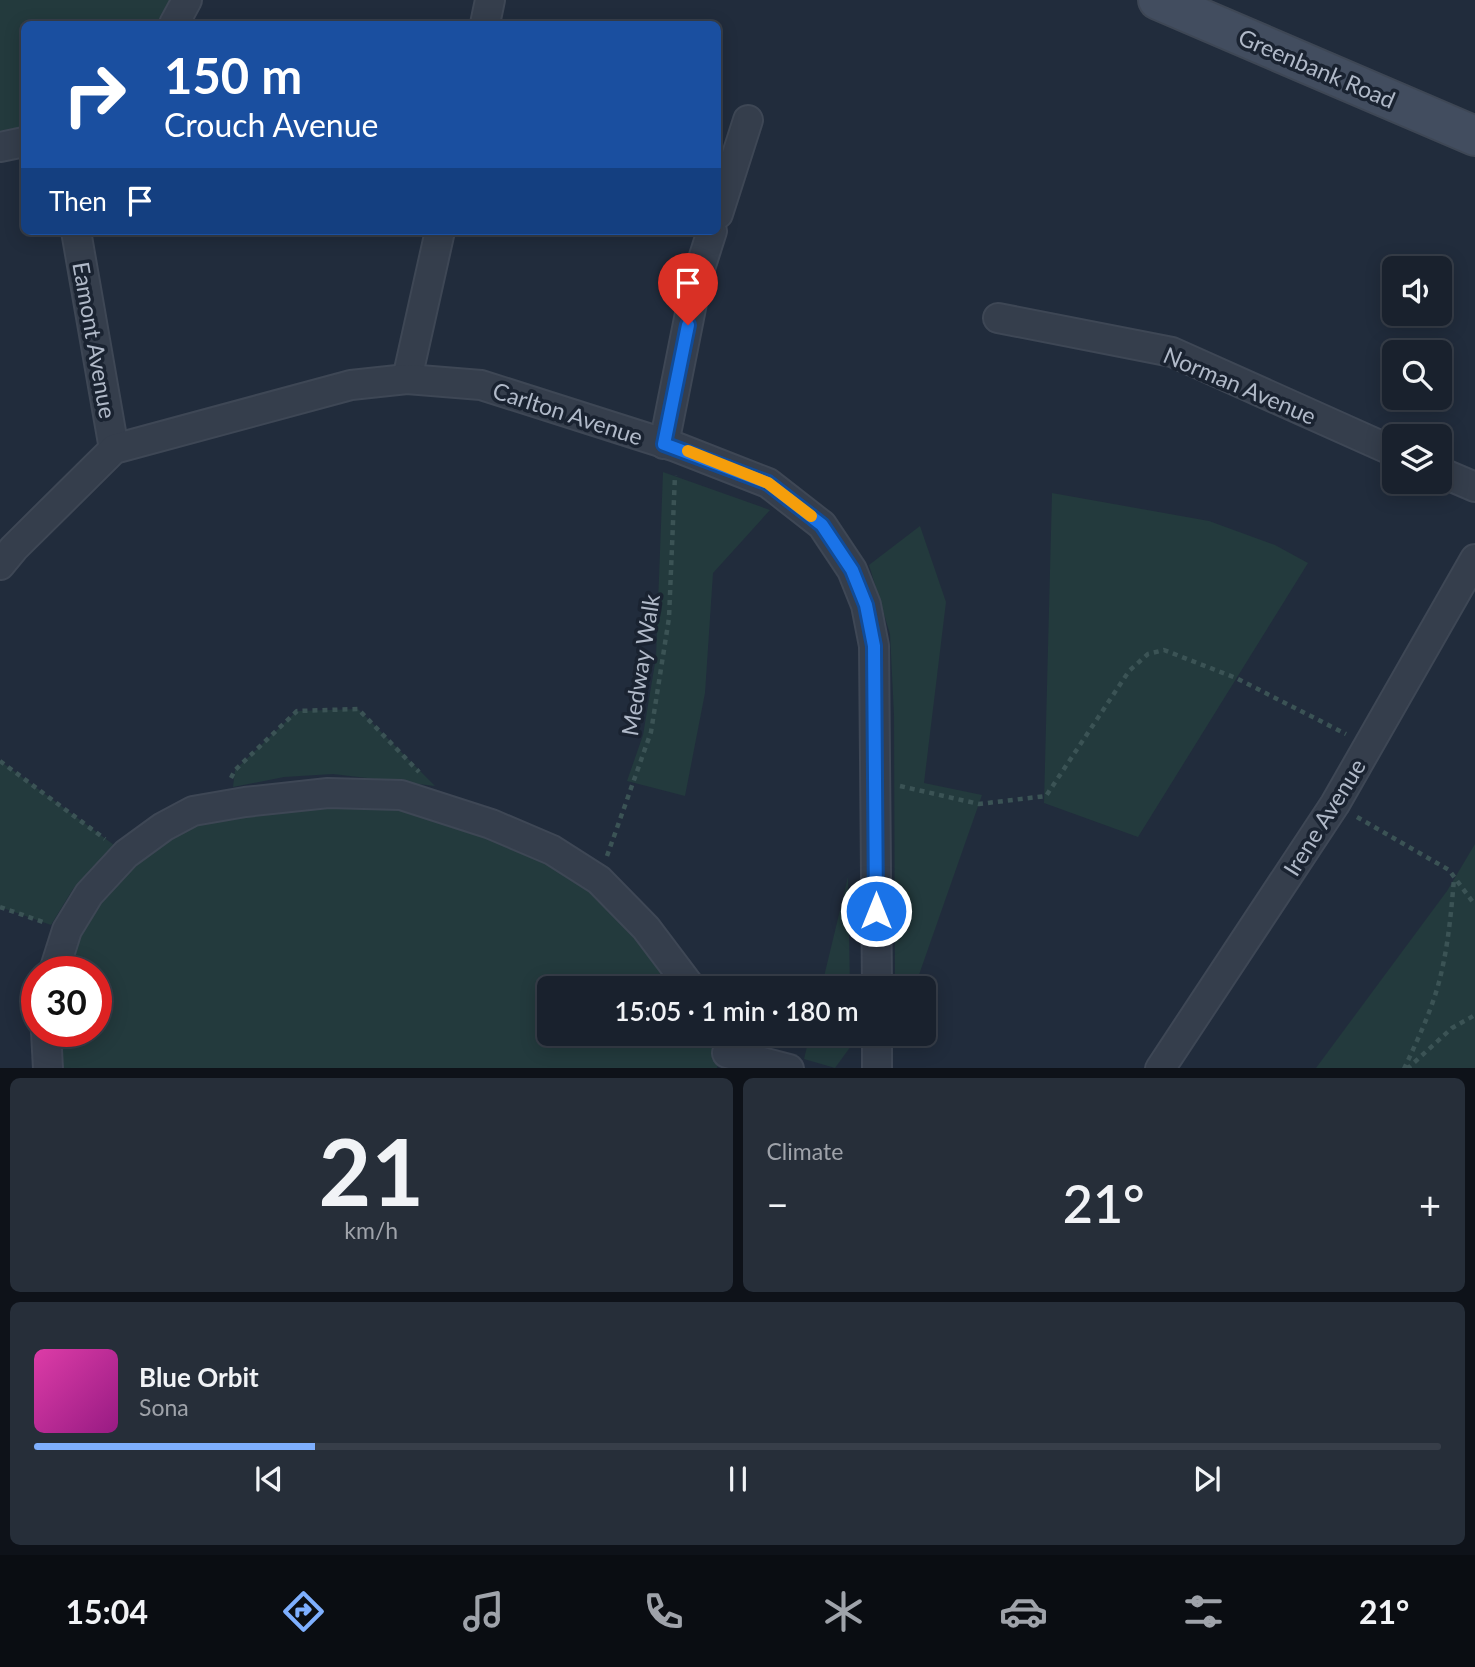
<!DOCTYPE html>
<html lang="en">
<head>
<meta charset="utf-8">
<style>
	body { margin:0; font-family:Lato,sans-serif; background:#262e39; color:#f1f3f6; height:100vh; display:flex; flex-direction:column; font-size:26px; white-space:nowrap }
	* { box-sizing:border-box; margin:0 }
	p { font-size:23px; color:#9fa3aa }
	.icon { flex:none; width:38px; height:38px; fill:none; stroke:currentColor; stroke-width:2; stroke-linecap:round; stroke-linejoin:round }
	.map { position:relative; height:1068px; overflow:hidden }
	.details { display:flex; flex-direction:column; gap:10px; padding:10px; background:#0e1219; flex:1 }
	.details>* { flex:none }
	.guide { position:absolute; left:21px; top:21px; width:700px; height:214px; border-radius:10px; box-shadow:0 4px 18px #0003,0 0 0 2px #373e49; background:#1a4fa0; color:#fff; overflow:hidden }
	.buttons { position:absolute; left:1382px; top:256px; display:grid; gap:14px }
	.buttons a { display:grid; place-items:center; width:70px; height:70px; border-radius:10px; background:#19212d; box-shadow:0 4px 18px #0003,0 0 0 2px #373e49; font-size:35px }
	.speed { position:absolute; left:21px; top:956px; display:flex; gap:14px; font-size:35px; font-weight:700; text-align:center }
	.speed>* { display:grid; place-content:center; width:91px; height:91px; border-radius:50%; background:#19212d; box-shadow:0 4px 18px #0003,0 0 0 2px #373e49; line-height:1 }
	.speed .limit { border:10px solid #d22; background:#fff; color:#111 }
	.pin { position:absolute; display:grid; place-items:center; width:60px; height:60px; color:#fff; margin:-72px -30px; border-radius:50% 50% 50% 0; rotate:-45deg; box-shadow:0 0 7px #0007 }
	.pin .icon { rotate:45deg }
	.me { position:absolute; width:77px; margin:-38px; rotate:0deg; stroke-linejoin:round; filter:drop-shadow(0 0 5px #0008) }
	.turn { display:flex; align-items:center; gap:24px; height:147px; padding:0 28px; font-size:32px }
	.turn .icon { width:91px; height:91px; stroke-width:2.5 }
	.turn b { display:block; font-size:49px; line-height:60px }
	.then { display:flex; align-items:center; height:66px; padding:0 28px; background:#0003; gap:14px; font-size:26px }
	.big { font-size:52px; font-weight:600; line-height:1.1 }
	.details .card { flex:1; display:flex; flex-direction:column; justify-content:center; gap:10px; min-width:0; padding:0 24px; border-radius:10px; background:#262e39 }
	.details .dial { align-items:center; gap:0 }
	.dial b { font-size:91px; line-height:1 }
	.song { display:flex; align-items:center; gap:21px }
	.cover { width:84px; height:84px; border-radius:10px; background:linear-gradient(135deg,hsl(320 70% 55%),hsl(310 70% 35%)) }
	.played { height:7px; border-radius:4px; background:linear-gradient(90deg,#7eaffe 20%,#373e49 20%) }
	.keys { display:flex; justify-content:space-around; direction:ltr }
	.heat { display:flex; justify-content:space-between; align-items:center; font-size:38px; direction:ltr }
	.details .tiles { flex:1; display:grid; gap:10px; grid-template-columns:1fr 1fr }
	.card:last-child { grid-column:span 2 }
	.trip { position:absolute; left:537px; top:976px; width:399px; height:70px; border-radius:10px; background:#19212d; box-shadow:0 4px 18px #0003,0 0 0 2px #373e49; font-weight:600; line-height:70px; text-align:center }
	.dock { display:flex; height:112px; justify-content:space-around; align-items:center; background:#0a0d12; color:#9fa3aa }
	.dock .icon { width:49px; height:49px }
	.dock .selected { color:#7eaffe }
	.dock b { font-size:32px; color:#f1f3f6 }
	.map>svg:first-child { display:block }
	.green { fill:#233a3d }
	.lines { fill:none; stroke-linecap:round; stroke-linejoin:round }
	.street-casing { stroke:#3e4755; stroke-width:32 }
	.secondary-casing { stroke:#3e4755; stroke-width:42 }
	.path { stroke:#3b5355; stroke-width:4.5; stroke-dasharray:5 5; stroke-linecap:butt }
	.street { stroke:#353e4c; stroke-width:28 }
	.secondary { stroke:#424d5f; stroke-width:38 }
	.route-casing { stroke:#114b97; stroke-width:18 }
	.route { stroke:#1a73e8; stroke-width:12 }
	.slow { stroke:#f59e0b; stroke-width:12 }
	.labels { text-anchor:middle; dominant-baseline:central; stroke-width:7; stroke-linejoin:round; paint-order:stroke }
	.street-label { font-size:23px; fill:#b0b9c8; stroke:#1a2331 }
</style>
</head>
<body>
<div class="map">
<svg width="1475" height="1069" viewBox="0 0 1475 1069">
	<rect width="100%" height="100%" fill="#212c3c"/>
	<!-- green -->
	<g class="green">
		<polygon points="0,0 187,0 174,24 24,24 24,142 0,147"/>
		<polygon points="663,472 770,510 713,573 705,693 685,796 627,781 643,735 656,657"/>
		<polygon points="1052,493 1209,521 1275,545 1308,563 1138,837 1044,803"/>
		<polygon points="920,526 946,602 924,783 982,795 914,989 895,989 894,715 890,634 869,565"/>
		<polygon points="358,709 435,786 333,774 284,777 233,787 235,770 297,711"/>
		<polygon points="0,761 114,845 73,889 51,925 0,907"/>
		<polygon points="411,798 558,855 692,989 550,989 550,1034 718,1034 727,1053 716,1069 48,1069 46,1031 96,1031 96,971 54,971 89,894 193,811"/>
		<polygon points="1475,844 1475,1068 1316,1068 1447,891"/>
		<polygon points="848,877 850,989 821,989"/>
		<polygon points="810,1034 850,1034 851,1046 835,1068 804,1059"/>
	</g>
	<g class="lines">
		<!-- street casing -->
		<g class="street-casing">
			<g id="street">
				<polyline points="174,24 187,0"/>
				<polyline points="485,24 490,0"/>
				<polyline points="0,147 24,142"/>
				<polyline points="718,214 748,120"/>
				<polyline points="76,231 114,449"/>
				<polyline points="998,318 1172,352 1395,452"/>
				<polyline points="407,379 440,231"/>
				<polyline points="664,444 697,278 712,231"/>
				<polyline points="1440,472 1475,487"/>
				<polyline points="0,565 14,548 114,449 351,385 407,379 481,385 676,447 768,483 822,525 852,570 866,605 874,646 877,989"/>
				<polyline points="54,971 67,930 89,894 126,854 163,827 193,811 245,802 328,793 401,795 491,824 552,850 599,880 646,928 692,989"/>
				<polyline points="46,1031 48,1069"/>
				<polyline points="877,1034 877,1069"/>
				<polyline points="727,1053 789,1069"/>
				<polyline points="1160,1069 1335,804 1475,559"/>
			</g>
		</g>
		<!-- secondary casing -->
		<g class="secondary-casing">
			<polyline id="secondary" points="1158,0 1475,136"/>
		</g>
		<!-- path -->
		<g class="path">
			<polyline points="0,761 105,839"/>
			<polyline points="231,778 235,770 297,711 358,709 419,772"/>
			<polyline points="900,786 979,804 1046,796 1129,671 1148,654 1164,650 1236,678 1346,734"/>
			<polyline points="1357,817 1449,870 1475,905"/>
			<polyline points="607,856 651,732 669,618 675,475"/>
			<polyline points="0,907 43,922"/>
			<path d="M1404 1069C1417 1041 1431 1012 1439 982 1448 948 1451 914 1454 879"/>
			<polyline points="1407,1069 1452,1028 1475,1015"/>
		</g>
		<!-- street -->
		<use href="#street" class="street"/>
		<!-- secondary -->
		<use href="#secondary" class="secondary"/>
	</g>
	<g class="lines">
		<!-- route casing -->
		<g class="route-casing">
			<polyline id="route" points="688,325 664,444 768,483 822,525 852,570 866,605 874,646 876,911"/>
		</g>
		<!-- route -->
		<use href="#route" class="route"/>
		<!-- slow -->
		<polyline class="slow" points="688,451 768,483 811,516"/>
	</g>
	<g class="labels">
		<!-- street labels -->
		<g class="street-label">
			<text transform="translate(1317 68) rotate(23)">Greenbank Road</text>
			<text transform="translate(95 340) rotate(80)">Eamont Avenue</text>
			<text transform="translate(1240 385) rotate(23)">Norman Avenue</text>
			<text transform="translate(568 413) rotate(18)">Carlton Avenue</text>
			<text transform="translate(640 665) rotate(-81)">Medway Walk</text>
			<text transform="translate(1324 817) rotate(-58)">Irene Avenue</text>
		</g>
	</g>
</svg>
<div class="buttons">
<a><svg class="icon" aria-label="sound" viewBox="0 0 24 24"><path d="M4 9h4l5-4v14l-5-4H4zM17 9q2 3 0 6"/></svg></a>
<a><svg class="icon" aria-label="search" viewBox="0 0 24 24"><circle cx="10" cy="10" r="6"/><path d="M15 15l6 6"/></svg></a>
<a><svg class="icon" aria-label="layers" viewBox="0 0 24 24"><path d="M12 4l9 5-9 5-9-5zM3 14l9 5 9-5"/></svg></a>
</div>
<div class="speed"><div class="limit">30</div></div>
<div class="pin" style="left:688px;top:325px;background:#d93025"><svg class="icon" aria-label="arrive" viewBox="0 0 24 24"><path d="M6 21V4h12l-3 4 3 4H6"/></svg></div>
<svg class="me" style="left:876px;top:911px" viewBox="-20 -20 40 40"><circle r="17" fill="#1a73e8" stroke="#fff" stroke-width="3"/><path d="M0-11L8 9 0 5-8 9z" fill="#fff"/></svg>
<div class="trip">15:05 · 1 min · 180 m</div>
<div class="guide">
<div class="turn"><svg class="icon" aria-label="right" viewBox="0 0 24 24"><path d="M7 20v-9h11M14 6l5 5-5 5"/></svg><div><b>150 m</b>Crouch Avenue</div></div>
<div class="then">Then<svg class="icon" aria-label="arrive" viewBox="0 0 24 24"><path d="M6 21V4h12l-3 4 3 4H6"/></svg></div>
</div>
</div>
<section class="details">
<div class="tiles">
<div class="card dial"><b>21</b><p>km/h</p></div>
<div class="card"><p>Climate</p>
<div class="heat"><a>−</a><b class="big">21°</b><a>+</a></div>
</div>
<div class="card">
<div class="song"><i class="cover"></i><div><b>Blue Orbit</b><p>Sona</p></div></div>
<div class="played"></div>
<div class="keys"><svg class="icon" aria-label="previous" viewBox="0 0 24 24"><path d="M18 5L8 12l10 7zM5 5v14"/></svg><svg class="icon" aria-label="pause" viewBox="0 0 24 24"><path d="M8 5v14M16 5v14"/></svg><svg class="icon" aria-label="next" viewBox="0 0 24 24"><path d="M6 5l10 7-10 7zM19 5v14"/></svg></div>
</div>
</div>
</section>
<nav class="dock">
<b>15:04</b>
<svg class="icon selected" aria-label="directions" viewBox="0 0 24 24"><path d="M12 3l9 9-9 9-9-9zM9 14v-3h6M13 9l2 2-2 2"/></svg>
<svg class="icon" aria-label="music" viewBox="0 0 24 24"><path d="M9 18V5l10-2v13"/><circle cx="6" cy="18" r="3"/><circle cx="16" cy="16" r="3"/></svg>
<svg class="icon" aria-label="phone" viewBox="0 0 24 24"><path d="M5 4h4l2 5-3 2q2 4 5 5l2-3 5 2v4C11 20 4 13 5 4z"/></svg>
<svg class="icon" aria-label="climate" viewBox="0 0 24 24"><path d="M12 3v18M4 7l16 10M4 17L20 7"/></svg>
<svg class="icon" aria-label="car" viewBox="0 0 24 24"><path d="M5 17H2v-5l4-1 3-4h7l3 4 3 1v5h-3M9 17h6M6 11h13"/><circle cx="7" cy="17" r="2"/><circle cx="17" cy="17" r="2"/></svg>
<svg class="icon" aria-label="filters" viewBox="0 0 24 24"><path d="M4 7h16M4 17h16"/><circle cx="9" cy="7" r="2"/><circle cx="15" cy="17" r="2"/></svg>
<b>21°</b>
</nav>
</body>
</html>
